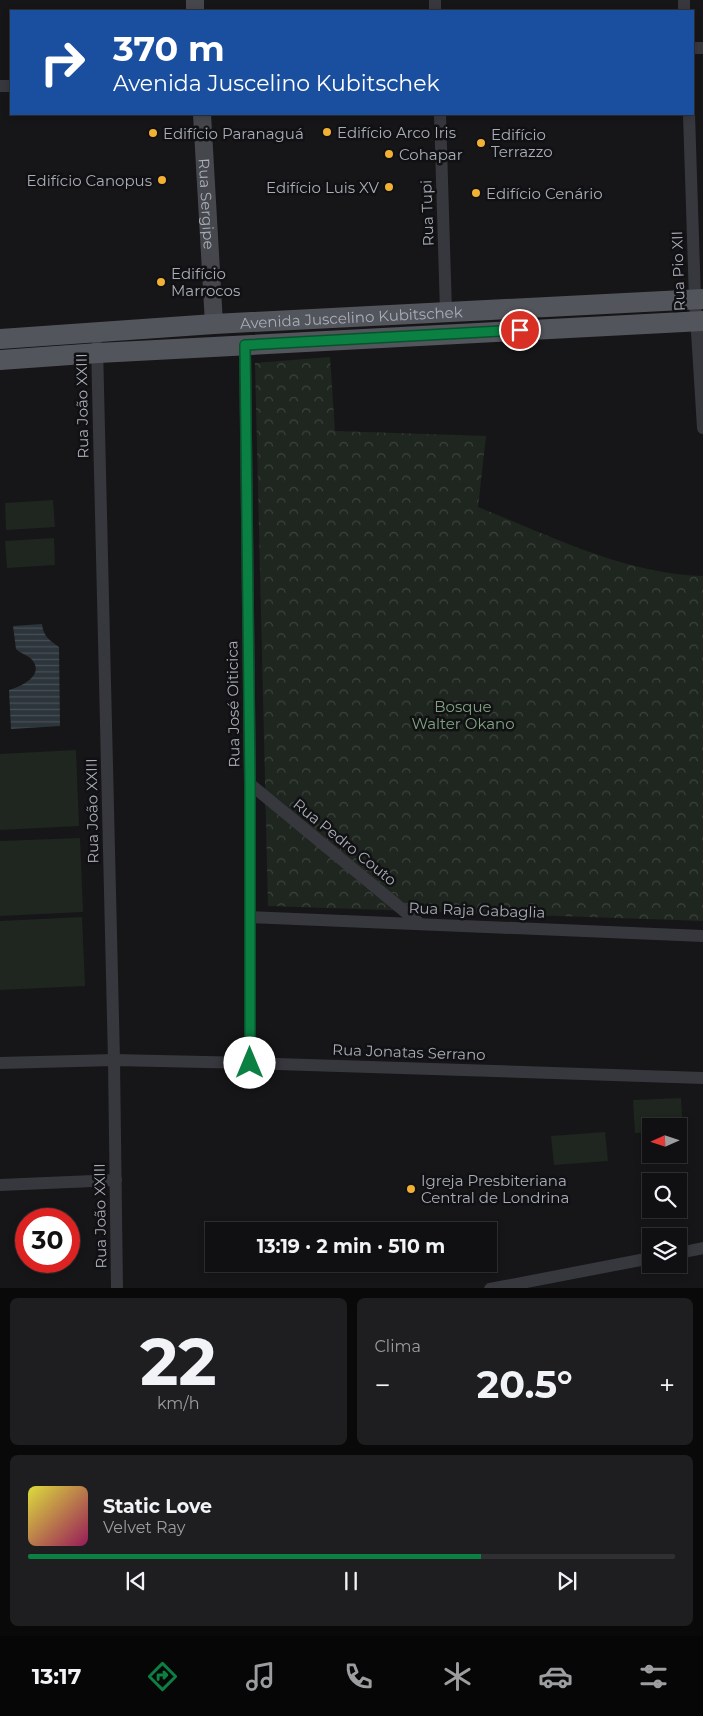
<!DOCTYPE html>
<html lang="pt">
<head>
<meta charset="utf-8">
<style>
	body { margin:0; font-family:Montserrat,sans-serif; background:#1e1e20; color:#f1f3f6; height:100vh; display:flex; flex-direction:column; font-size:19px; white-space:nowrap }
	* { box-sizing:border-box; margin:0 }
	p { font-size:16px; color:#9c9d9f }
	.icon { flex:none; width:28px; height:28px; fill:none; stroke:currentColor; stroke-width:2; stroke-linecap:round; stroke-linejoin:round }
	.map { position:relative; height:1288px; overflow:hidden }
	.side { display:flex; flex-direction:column; gap:10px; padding:10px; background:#09090a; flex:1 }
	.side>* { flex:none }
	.top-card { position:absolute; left:10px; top:10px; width:684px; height:105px; border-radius:0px; box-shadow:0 2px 8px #0003,0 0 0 1px #303032; background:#1a4fa0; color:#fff; overflow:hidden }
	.needle { width:32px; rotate:267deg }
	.controls { position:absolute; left:642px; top:1118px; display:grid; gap:10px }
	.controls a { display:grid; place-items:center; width:45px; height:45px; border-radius:0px; background:#101012; box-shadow:0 2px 8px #0003,0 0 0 1px #303032; font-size:25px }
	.speed { position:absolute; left:15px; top:1208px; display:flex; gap:10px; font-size:25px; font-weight:700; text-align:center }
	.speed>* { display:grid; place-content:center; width:65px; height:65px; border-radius:50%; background:#101012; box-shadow:0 2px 8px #0003,0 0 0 1px #303032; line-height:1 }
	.speed .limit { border:8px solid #d22; background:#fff; color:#111 }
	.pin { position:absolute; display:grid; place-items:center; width:42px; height:42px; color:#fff; margin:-21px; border:2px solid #fff; border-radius:50%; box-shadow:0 1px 5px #0007 }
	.me { position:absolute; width:55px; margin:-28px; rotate:0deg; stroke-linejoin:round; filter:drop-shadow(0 0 4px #0008) }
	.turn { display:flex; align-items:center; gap:18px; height:105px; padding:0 20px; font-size:22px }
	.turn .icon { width:65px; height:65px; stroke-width:2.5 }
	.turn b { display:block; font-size:35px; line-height:42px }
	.big { font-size:38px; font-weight:700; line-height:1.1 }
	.side .tile { flex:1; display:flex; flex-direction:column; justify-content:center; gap:8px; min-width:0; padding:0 18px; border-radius:8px; background:#1e1e20 }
	.side .dial { align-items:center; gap:0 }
	.dial b { font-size:65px; line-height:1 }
	.song { display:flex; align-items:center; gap:15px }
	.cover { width:60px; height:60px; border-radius:8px; background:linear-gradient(135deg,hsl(60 70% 55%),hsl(330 70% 35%)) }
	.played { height:5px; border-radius:2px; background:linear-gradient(90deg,#0b8043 70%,#303032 70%) }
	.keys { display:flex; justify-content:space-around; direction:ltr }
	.heat { display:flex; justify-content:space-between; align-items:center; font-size:28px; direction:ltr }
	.side .tiles { flex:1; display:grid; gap:10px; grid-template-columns:1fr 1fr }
	.tile:last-child { grid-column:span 2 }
	.trip { position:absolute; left:205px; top:1222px; width:292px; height:50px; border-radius:0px; background:#101012; box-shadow:0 2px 8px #0003,0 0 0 1px #303032; font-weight:700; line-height:50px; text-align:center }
	.tabs { display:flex; height:80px; justify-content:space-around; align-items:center; background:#060607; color:#9c9d9f }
	.tabs .icon { width:35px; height:35px }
	.tabs .on { color:#0b8043 }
	.tabs b { font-size:22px; color:#f1f3f6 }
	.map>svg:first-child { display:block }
	.grass { fill:#1e261f }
	.park { fill:url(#park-crowns) }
	.water { fill:url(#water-rules) }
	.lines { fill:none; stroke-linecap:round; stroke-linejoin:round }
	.minor { stroke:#37383d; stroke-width:12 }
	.secondary { stroke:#45474d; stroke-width:18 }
	.primary { stroke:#53555c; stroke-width:20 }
	.route-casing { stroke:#07532c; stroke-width:12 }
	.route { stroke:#0b8043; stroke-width:9 }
	.poi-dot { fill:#f2b134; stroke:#111113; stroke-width:2 }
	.labels { text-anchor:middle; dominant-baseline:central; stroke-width:5; stroke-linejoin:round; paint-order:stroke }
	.poi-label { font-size:15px; fill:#a8adb8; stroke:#111113; text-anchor:start }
	.street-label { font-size:15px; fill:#a8adb8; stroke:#111113 }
	.park-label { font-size:15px; fill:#7fa381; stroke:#111113 }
</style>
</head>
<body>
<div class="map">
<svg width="703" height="1289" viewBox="0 0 703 1289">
	<defs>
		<pattern id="park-crowns" width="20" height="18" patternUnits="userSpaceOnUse" patternTransform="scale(1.25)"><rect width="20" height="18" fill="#1e261f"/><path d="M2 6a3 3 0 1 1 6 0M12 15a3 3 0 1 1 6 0" fill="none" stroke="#3c433d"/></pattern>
		<pattern id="water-rules" width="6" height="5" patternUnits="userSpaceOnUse" patternTransform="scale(1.25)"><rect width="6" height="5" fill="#2c353c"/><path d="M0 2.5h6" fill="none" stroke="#485056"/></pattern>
	</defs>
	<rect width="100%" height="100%" fill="#161618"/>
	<!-- grass -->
	<g class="grass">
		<polygon points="53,500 55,527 6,530 5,503"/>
		<polygon points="54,538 55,565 7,568 5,541"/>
		<polygon points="76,750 79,826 0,830 0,754"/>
		<polygon points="80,838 83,912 0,916 0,841"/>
		<polygon points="82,917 85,986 0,990 0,921"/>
		<polygon points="681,1098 683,1130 679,1130 679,1126 651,1126 651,1132 635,1133 633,1100"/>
		<polygon points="605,1132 608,1161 554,1165 551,1136"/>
	</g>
	<!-- park -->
	<path class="park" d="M330 357 335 431 486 436 478 507C548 535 627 575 703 576V921L268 906 255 363Z"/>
	<!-- water -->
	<path class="water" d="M42 624C43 636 50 641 59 647L60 726 11 729 9 690C20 687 44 676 33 661 29 655 21 654 16 649L13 626Z"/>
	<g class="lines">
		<!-- minor -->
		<g class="minor">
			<polyline points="435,0 435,11"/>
			<polyline points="684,0 684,11"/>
			<polyline points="692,48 703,48"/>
			<polyline points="0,86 11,86"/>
			<polyline points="440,114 446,312"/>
			<polyline points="689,114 695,300 703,428"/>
			<polyline points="245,345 250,784 250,1063"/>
			<polyline points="97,346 114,1060 117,1289"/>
			<polyline points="250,784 420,924"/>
			<polyline points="250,917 703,936"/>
			<polyline points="0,1063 114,1060 250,1063 703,1078"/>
			<polyline points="0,1185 116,1180"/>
			<polyline points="679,1253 703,1248"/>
			<polyline points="490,1289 651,1258"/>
		</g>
		<!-- secondary -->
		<g class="secondary">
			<polyline points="195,0 195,11"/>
			<path id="s1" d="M202 114 214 324"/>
		</g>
		<!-- primary -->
		<g class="primary">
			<path id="s2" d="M0 339 214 324 703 299"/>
			<polyline points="0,360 98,353 703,321"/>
		</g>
	</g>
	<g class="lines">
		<!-- route casing -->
		<g class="route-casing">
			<polyline id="route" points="250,1063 250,784 245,345 520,330"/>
		</g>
		<!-- route -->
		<use href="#route" class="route"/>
	</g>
	<!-- markers -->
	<g class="poi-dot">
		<circle cx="327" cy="132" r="5"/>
		<circle cx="153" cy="133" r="5"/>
		<circle cx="481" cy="143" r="5"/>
		<circle cx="389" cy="154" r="5"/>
		<circle cx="162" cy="180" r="5"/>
		<circle cx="389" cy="187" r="5"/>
		<circle cx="476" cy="193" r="5"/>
		<circle cx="161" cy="282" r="5"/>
		<circle cx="411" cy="1189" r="5"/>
	</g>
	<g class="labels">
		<!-- poi labels -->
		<g class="poi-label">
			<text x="337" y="132">Edifício Arco Iris</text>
			<text x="163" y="133">Edifício Paranaguá</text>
			<text x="491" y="134">Edifício<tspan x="491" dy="17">Terrazzo</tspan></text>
			<text x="399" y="154">Cohapar</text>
			<text x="152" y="180" text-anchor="end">Edifício Canopus</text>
			<text x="379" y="187" text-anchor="end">Edifício Luis XV</text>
			<text x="486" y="193">Edifício Cenário</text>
			<text x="171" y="273">Edifício<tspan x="171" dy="17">Marrocos</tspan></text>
			<text x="421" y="1180">Igreja Presbiteriana<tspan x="421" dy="17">Central de Londrina</tspan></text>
		</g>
		<!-- street labels -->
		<g class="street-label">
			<text stroke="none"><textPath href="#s1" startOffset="90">Rua Sergipe</textPath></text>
			<text transform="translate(427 213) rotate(-92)">Rua Tupi</text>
			<text transform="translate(678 271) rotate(-92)">Rua Pio XII</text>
			<text stroke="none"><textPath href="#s2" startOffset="352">Avenida Juscelino Kubitschek</textPath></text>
			<text transform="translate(82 406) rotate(-91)">Rua João XXIII</text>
			<text transform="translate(233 704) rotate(-91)">Rua José Oiticica</text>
			<text transform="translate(92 811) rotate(-91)">Rua João XXIII</text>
			<text transform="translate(345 842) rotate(39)">Rua Pedro Couto</text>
			<text transform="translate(477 910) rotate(2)">Rua Raja Gabaglia</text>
			<text transform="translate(409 1052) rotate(2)">Rua Jonatas Serrano</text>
			<text transform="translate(100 1216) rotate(-91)">Rua João XXIII</text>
		</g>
		<!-- park labels -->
		<g class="park-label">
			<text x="463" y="706">Bosque<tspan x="463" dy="17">Walter Okano</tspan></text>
		</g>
	</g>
</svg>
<div class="controls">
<a><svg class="needle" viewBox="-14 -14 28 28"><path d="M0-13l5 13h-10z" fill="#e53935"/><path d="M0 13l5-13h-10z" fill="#9c9d9f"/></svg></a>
<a><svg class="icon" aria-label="search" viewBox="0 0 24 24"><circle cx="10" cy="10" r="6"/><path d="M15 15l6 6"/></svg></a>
<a><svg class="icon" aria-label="layers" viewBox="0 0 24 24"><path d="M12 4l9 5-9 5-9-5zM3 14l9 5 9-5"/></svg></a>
</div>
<div class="speed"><div class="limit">30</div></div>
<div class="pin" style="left:520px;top:330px;background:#d93025"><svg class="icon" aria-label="arrive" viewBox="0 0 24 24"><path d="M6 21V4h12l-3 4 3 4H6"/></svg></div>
<svg class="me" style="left:250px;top:1063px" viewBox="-20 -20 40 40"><circle r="19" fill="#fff"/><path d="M0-13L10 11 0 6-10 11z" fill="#0b8043"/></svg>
<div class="trip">13:19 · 2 min · 510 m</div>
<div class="top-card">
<div class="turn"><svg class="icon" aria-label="right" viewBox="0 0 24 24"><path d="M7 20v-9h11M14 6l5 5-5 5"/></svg><div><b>370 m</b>Avenida Juscelino Kubitschek</div></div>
</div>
</div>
<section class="side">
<div class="tiles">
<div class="tile dial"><b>22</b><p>km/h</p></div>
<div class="tile"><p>Clima</p>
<div class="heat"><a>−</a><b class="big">20.5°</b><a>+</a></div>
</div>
<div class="tile">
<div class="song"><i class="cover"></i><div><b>Static Love</b><p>Velvet Ray</p></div></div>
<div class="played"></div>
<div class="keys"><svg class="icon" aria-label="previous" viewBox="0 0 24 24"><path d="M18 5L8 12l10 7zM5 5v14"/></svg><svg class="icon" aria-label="pause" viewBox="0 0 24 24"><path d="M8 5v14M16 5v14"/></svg><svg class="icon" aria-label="next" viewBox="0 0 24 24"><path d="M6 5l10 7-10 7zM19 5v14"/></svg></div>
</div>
</div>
</section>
<nav class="tabs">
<b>13:17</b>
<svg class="icon on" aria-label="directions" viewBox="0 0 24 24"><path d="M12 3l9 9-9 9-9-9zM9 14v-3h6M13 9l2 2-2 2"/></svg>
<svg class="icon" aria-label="music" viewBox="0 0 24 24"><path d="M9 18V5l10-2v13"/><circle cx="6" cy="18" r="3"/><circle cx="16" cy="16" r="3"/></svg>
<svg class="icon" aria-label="phone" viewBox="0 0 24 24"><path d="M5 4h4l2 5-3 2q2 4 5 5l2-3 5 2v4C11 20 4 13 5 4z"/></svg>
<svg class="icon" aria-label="climate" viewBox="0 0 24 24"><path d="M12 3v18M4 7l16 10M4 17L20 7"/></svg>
<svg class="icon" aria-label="car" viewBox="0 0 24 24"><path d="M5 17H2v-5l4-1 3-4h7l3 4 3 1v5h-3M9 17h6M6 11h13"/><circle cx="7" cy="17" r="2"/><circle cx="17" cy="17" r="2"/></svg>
<svg class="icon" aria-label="filters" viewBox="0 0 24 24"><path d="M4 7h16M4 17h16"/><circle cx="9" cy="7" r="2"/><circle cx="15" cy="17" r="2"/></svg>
</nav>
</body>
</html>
